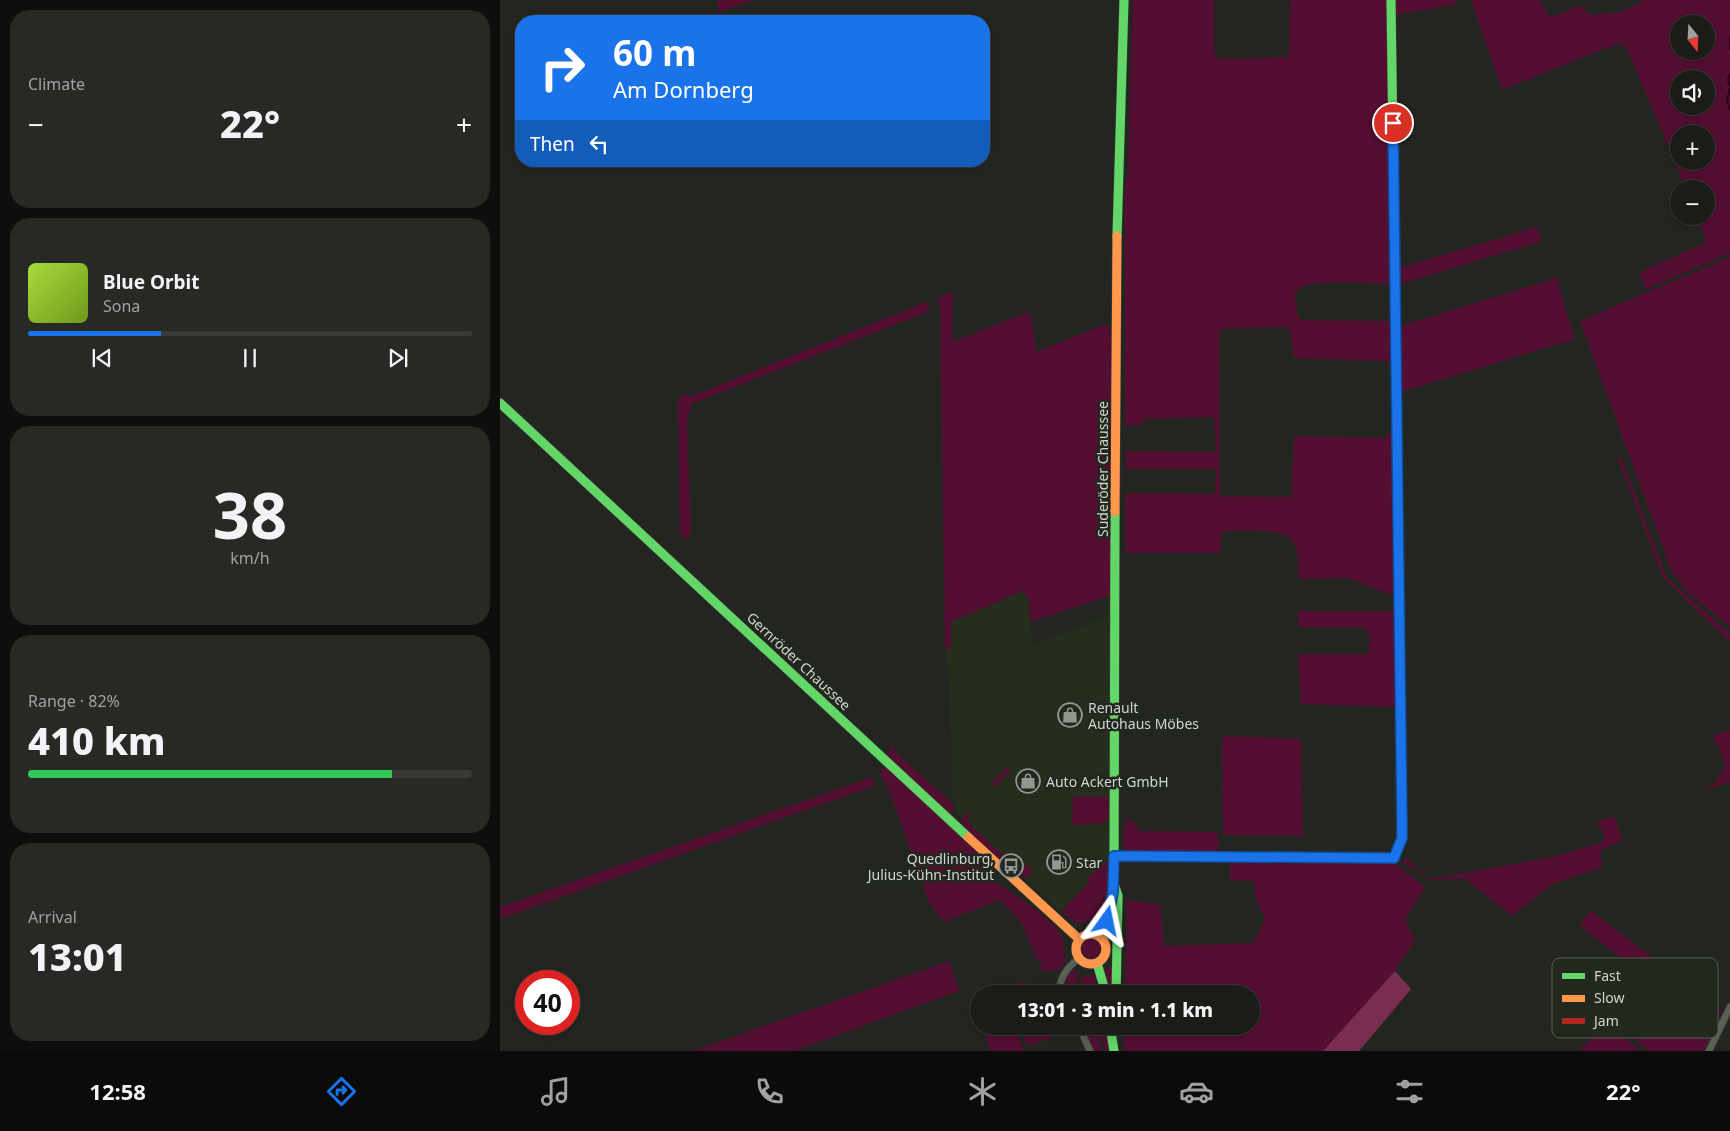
<!DOCTYPE html>
<html lang="en">
<head>
<meta charset="utf-8">
<style>
	body { margin:0; font-family:"Noto Sans",sans-serif; background:#272925; color:#f1f3f6; height:100vh; display:flex; flex-direction:column; font-size:19px; white-space:nowrap }
	* { box-sizing:border-box; margin:0 }
	p { font-size:16px; color:#9fa1a2 }
	.icon { flex:none; width:28px; height:28px; fill:none; stroke:currentColor; stroke-width:2; stroke-linecap:round; stroke-linejoin:round }
	.map { position:relative; flex:1; overflow:hidden }
	.panel { display:flex; flex-direction:column; gap:10px; padding:10px; background:#0e0f0d; width:500px }
	.panel>* { flex:none }
	.banner { position:absolute; left:15px; top:15px; width:475px; height:152px; border-radius:20px; box-shadow:0 2px 12px #0003,0 0 0 1px #383a37; background:#1a73e8; color:#fff; overflow:hidden }
	.needle { width:32px; rotate:162deg }
	.tools { position:absolute; left:1170px; top:15px; display:grid; gap:10px }
	.tools a { display:grid; place-items:center; width:45px; height:45px; border-radius:50%; background:#1a1c18; box-shadow:0 2px 12px #0003,0 0 0 1px #383a37; font-size:25px }
	.speed { position:absolute; left:15px; top:970px; display:flex; gap:10px; font-size:25px; font-weight:700; text-align:center }
	.speed>* { display:grid; place-content:center; width:65px; height:65px; border-radius:50%; background:#1a1c18; box-shadow:0 2px 12px #0003,0 0 0 1px #383a37; line-height:1 }
	.speed .limit { border:8px solid #d22; background:#fff; color:#111 }
	.pin { position:absolute; display:grid; place-items:center; width:42px; height:42px; color:#fff; margin:-21px; border:2px solid #fff; border-radius:50%; box-shadow:0 1px 5px #0007 }
	.me { position:absolute; width:55px; margin:-28px; rotate:12deg; stroke-linejoin:round; filter:drop-shadow(0 0 4px #0008) }
	.turn { display:flex; align-items:center; gap:18px; height:105px; padding:0 15px; font-size:22px }
	.turn .icon { width:65px; height:65px; stroke-width:2.5 }
	.turn b { display:block; font-size:35px; line-height:42px }
	.then { display:flex; align-items:center; height:48px; padding:0 15px; background:#0003; gap:10px; font-size:19px }
	.big { font-size:38px; font-weight:800; line-height:1.1 }
	.panel .tile { flex:1; display:flex; flex-direction:column; justify-content:center; gap:8px; min-width:0; padding:0 18px; border-radius:20px; background:#272925 }
	.panel .dial { align-items:center; gap:0 }
	.dial b { font-size:65px; line-height:1 }
	.song { display:flex; align-items:center; gap:15px }
	.cover { width:60px; height:60px; border-radius:8px; background:linear-gradient(135deg,hsl(80 70% 55%),hsl(80 70% 35%)) }
	.played { height:5px; border-radius:2px; background:linear-gradient(90deg,#1a73e8 30%,#383a37 30%) }
	.keys { display:flex; justify-content:space-around; direction:ltr }
	.heat { display:flex; justify-content:space-between; align-items:center; font-size:28px; direction:ltr }
	.charge { height:8px; border-radius:4px; background:linear-gradient(90deg,#34c759 82%,#383a37 0) }
	.trip { position:absolute; left:470px; top:985px; width:290px; height:50px; border-radius:25px; background:#1a1c18; box-shadow:0 2px 12px #0003,0 0 0 1px #383a37; font-weight:800; line-height:50px; text-align:center }
	.dock { display:flex; height:80px; justify-content:space-around; align-items:center; background:#0a0b0a; color:#9fa1a2 }
	.dock .icon { width:35px; height:35px }
	.dock .active { color:#1a73e8 }
	.dock b { font-size:22px; color:#f1f3f6 }
	main { display:flex; flex:1; min-height:0 }
	.map>svg:first-child { display:block }
	.built { fill:#262d1e }
	.green { fill:#540e32; fill-rule:evenodd }
	.forest { fill:#7a2d50 }
	.lines { fill:none; stroke-linecap:round; stroke-linejoin:round }
	.stream { stroke:#2e0519; stroke-width:2 }
	.street-casing { stroke:#3f413d; stroke-width:8 }
	.fast-casing { stroke:#3f413d; stroke-width:10 }
	.slow-casing { stroke:#3f413d; stroke-width:10 }
	.jam-casing { stroke:#3f413d; stroke-width:10 }
	.street { stroke:#5a6054; stroke-width:6 }
	.fast { stroke:#63d668; stroke-width:9 }
	.slow { stroke:#ff974d; stroke-width:9 }
	.jam { stroke:#b3261e; stroke-width:9 }
	.route-casing { stroke:#114b97; stroke-width:12 }
	.route { stroke:#1a73e8; stroke-width:9 }
	.labels { text-anchor:middle; dominant-baseline:central; stroke-width:5; stroke-linejoin:round; paint-order:stroke }
	.street-label { font-size:14px; fill:#d1d4ce; stroke:#23281e }
	.poi-label { font-size:14px; fill:#d1d4ce; stroke:#23281e; text-anchor:start }
	.key { fill:#23281e; stroke:#575c53; stroke-width:1 }
	.key-label { font-size:14px; fill:#d1d4ce }
</style>
</head>
<body>
<main>
<section class="panel">
<div class="tile"><p>Climate</p>
<div class="heat"><a>−</a><b class="big">22°</b><a>+</a></div>
</div>
<div class="tile">
<div class="song"><i class="cover"></i><div><b>Blue Orbit</b><p>Sona</p></div></div>
<div class="played"></div>
<div class="keys"><svg class="icon" aria-label="previous" viewBox="0 0 24 24"><path d="M18 5L8 12l10 7zM5 5v14"/></svg><svg class="icon" aria-label="pause" viewBox="0 0 24 24"><path d="M8 5v14M16 5v14"/></svg><svg class="icon" aria-label="next" viewBox="0 0 24 24"><path d="M6 5l10 7-10 7zM19 5v14"/></svg></div>
</div>
<div class="tile dial"><b>38</b><p>km/h</p></div>
<div class="tile"><p>Range · 82%</p><b class="big">410 km</b><div class="charge"></div></div>
<div class="tile"><p>Arrival</p><b class="big">13:01</b></div>
</section>
<div class="map">
<svg width="1230" height="1051" viewBox="0 0 1230 1051">
	<rect width="100%" height="100%" fill="#232620"/>
	<!-- built -->
	<polygon class="built" points="524,590 529,601 532,645 612,615 608,621 608,632 612,634 609,859 588,878 590,881 561,912 462,819 453,806 450,693 445,648 449,649 451,645 451,622"/>
	<!-- green -->
	<g class="green">
		<polygon points="218,0 254,0 218,13"/>
		<path d="M633 0H714V53L719 59 789 57 790 0H887L891 292 887 284C864 284 812 277 795 292L797 313 801 320 887 321 890 317V364L888 361 794 358 789 327 723 328 719 335 720 496 788 497 791 495 794 437 797 436 886 438 893 428 895 596 847 578 799 579C798 568 799 550 792 540 784 528 739 531 724 531L721 535V553H626L625 495 629 493 715 494 716 469H626V451L716 452 714 417 643 419 641 425 625 426V183L628 175Z"/>
		<polygon points="894,0 957,0 957,4 896,15"/>
		<path d="M971 0H1040L1050 18 1079 5 1091 15 1121 12 1144 0H1230V253L1146 289 1139 272 1206 243 1198 216H1206V189H1186L1127 49 1119 43 1004 89 1001 87ZM1179 24H1206V51H1179ZM1179 79H1206V106H1179ZM1179 134H1206V161H1179Z"/>
		<polygon points="1037,227 1042,240 1040,242 900,284 898,269 902,267"/>
		<polygon points="1230,257 1230,627 1189,593 1172,572 1080,321"/>
		<polygon points="1056,276 1075,339 902,392 899,390 897,323 900,326 1053,279"/>
		<polygon points="453,291 452,342 528,312 531,315 536,352 606,324 611,331 612,590 611,595 531,622 529,601 524,590 451,622 451,645 449,649 445,648 440,307 437,298"/>
		<polygon points="429,301 429,308 425,313 191,404 187,422 191,534 186,539 180,534 178,406 179,398 184,394 190,397"/>
		<polygon points="1121,457 1167,578 1230,634 1230,642 1163,578 1119,462 1118,459"/>
		<path d="M798 611H896V707L801 704 798 656 800 654H867C872 646 870 635 865 628L798 627Z"/>
		<polygon points="1230,730 1230,782 1202,791 1217,781 1225,766 1220,749 1213,738 1217,734"/>
		<polygon points="725,736 801,739 803,836 723,835 722,739"/>
		<polygon points="393,744 394,751 453,804 454,813 446,811 389,758 388,753"/>
		<path d="M385 766C407 786 492 856 494 881 510 892 559 922 563 940 565 947 562 953 566 960L559 970 542 971 540 967 543 963 537 959 521 922 500 900 444 922 429 902 388 788 380 773Z"/>
		<polygon points="506,768 511,769 494,788 493,782"/>
		<polygon points="372,777 374,786 0,919 0,907"/>
		<polygon points="573,796 610,797 607,821 604,823 572,825"/>
		<path d="M466 812 470 816 466 821 519 870 529 862 527 864 532 871 529 877H524L503 858 501 859C489 848 465 837 462 820Z"/>
		<polygon points="1114,816 1123,840 1100,851 1102,867 1053,884 1012,916 964,878 932,880 903,863 904,859 912,859 910,863 926,876 936,878 1052,857 1101,843 1105,839 1102,830 1096,823"/>
		<polygon points="626,818 634,822 640,831 716,832 718,834 719,854 624,852 623,829 626,828"/>
		<path d="M609 859C609 880 610 903 599 922L591 920 578 924 561 912 590 881 587 878Z"/>
		<polygon points="825,861 896,864 925,887 905,919 915,941 895,971 823,1051 624,1051 624,1026 751,1026 751,994 625,994 627,900 660,905 664,946 754,943 765,918 755,896 754,881 730,880 730,862"/>
		<polygon points="1090,910 1221,1009 1204,1051 1149,1051 1108,1020 1109,1001 1084,981 1090,963 1145,1003 1155,985 1080,926"/>
		<circle cx="591" cy="948" r="10"/>
		<polygon points="449,961 459,991 294,1051 193,1051"/>
		<polygon points="614,966 613,994 609,994 605,969"/>
		<polygon points="574,970 579,974 576,983 580,994 563,994 567,976"/>
		<path d="M594 975 600 994H583C580 986 578 982 584 976Z"/>
		<polygon points="523,981 528,984 529,994 509,994 510,986"/>
		<polygon points="1104,1024 1109,1026 1141,1051 1080,1051"/>
		<polygon points="482,1026 515,1026 524,1051 491,1051"/>
		<polygon points="520,1026 547,1026 551,1038 527,1046"/>
		<polygon points="582,1026 593,1026 602,1051 594,1051"/>
		<polygon points="595,1026 605,1026 609,1051 606,1051"/>
	</g>
	<!-- forest -->
	<polygon class="forest" points="895,971 911,989 859,1051 823,1051"/>
	<g class="lines">
		<!-- stream -->
		<g class="stream">
			<polyline points="1230,37 1230,49"/>
			<polyline points="1230,73 1228,80 1230,86"/>
			<polyline points="1230,88 1227,101 1230,109"/>
		</g>
		<!-- street casing -->
		<g class="street-casing">
			<g id="street">
				<path d="M560 994C558 978 568 967 579 958"/>
				<polyline points="579,1026 590,1051"/>
				<polyline points="1209,1051 1230,1007"/>
			</g>
		</g>
		<!-- fast casing -->
		<g class="fast-casing">
			<g id="fast">
				<polyline points="891,0 896,368"/>
				<polyline points="617,236 624,0"/>
				<polyline points="0,403 468,837"/>
				<polyline points="614,856 894,858 902,838 898,526"/>
				<polyline points="615,887 618,896 616,994"/>
				<polyline points="600,936 611,907 614,877 615,512"/>
				<polyline points="597,963 606,994"/>
				<polyline points="610,1026 614,1051"/>
			</g>
		</g>
		<!-- slow casing -->
		<g class="slow-casing">
			<g id="slow">
				<polyline points="615,512 617,236"/>
				<polyline points="468,837 579,939"/>
				<circle cx="591" cy="949" r="15"/>
			</g>
		</g>
		<!-- jam casing -->
		<g class="jam-casing">
			<polyline id="jam" points="896,368 898,526"/>
		</g>
		<!-- street -->
		<use href="#street" class="street"/>
		<!-- fast -->
		<use href="#fast" class="fast"/>
		<!-- slow -->
		<use href="#slow" class="slow"/>
		<!-- jam -->
		<use href="#jam" class="jam"/>
	</g>
	<g class="lines">
		<!-- route casing -->
		<g class="route-casing">
			<polyline id="route" points="607,921 613,892 614,856 894,858 902,838 902,823 893,123"/>
		</g>
		<!-- route -->
		<use href="#route" class="route"/>
	</g>
	<!-- icons -->
	<defs>
		<g id="shop-ring" transform="scale(1.25)"><circle r="9.5" fill="#23281e" stroke="#949791" stroke-width="1.5"/><path d="M-5-2.5h2.3a2.7 3.5 0 0 1 5.4 0H5L5.5 6h-11ZM-1.5-2.5h3a1.5 2.3 0 0 0-3 0Z" fill="#949791"/></g>
		<g id="fuel-ring" transform="scale(1.25)"><circle r="9.5" fill="#23281e" stroke="#949791" stroke-width="1.5"/><path d="M-5.5-6h7V0h2V4h1.3V-2.5L3-4.5l.8-.8L6-3V5H2.5V1h-1V6h-7ZM-4.2-4.7v3.2H.2V-4.7Z" fill="#949791"/></g>
		<g id="bus-ring" transform="scale(1.25)"><circle r="9.5" fill="#23281e" stroke="#949791" stroke-width="1.5"/><path d="M-5-6H5V4H4V6H2V4H-2V6H-4V4H-5ZM-3.5-4V0h7V-4ZM-3.5 1.2v1.5H-2V1.2ZM2 1.2v1.5H3.5V1.2Z" fill="#949791"/></g>
	</defs>
	<g fill-rule="evenodd">
		<use href="#shop-ring" x="570" y="715"/>
		<use href="#shop-ring" x="528" y="781"/>
		<use href="#fuel-ring" x="559" y="862"/>
		<use href="#bus-ring" x="511" y="866"/>
	</g>
	<g class="labels">
		<!-- street labels -->
		<g class="street-label">
			<text transform="translate(602 469) rotate(-90)">Suderöder Chaussee</text>
			<text transform="translate(299 661) rotate(43)">Gernröder Chaussee</text>
		</g>
		<!-- poi labels -->
		<g class="poi-label">
			<text x="588" y="707">Renault<tspan x="588" dy="16">Autohaus Möbes</tspan></text>
			<text x="546" y="781">Auto Ackert GmbH</text>
			<text x="494" y="858" text-anchor="end">Quedlinburg,<tspan x="494" dy="16">Julius-Kühn-Institut</tspan></text>
			<text x="576" y="862">Star</text>
		</g>
	</g>
	<!-- legend -->
	<rect x="1052" y="958" width="166" height="80" rx="8" class="key"/>
	<rect x="1062" y="973" width="23" height="6" fill="#63d668"/>
	<rect x="1062" y="995" width="23" height="7" fill="#ff974d"/>
	<rect x="1062" y="1018" width="23" height="6" fill="#b3261e"/>
	<g class="key-label">
		<text x="1094" y="981">Fast</text>
		<text x="1094" y="1003">Slow</text>
		<text x="1094" y="1026">Jam</text>
	</g>
</svg>
<div class="tools">
<a><svg class="needle" viewBox="-14 -14 28 28"><path d="M0-13l5 13h-10z" fill="#e53935"/><path d="M0 13l5-13h-10z" fill="#9fa1a2"/></svg></a>
<a><svg class="icon" aria-label="sound" viewBox="0 0 24 24"><path d="M4 9h4l5-4v14l-5-4H4zM17 9q2 3 0 6"/></svg></a>
<a>+</a>
<a>−</a>
</div>
<div class="speed"><div class="limit">40</div></div>
<div class="pin" style="left:893px;top:123px;background:#d93025"><svg class="icon" aria-label="arrive" viewBox="0 0 24 24"><path d="M6 21V4h12l-3 4 3 4H6"/></svg></div>
<svg class="me" style="left:607px;top:921px" viewBox="-20 -20 40 40"><path d="M0-17L14 15 0 8-14 15z" fill="#1a73e8" stroke="#fff" stroke-width="4"/></svg>
<div class="trip">13:01 · 3 min · 1.1 km</div>
<div class="banner">
<div class="turn"><svg class="icon" aria-label="right" viewBox="0 0 24 24"><path d="M7 20v-9h11M14 6l5 5-5 5"/></svg><div><b>60 m</b>Am Dornberg</div></div>
<div class="then">Then<svg class="icon" aria-label="left" viewBox="0 0 24 24"><path d="M17 20v-9H6M10 6l-5 5 5 5"/></svg></div>
</div>
</div>
</main>
<nav class="dock">
<b>12:58</b>
<svg class="icon active" aria-label="directions" viewBox="0 0 24 24"><path d="M12 3l9 9-9 9-9-9zM9 14v-3h6M13 9l2 2-2 2"/></svg>
<svg class="icon" aria-label="music" viewBox="0 0 24 24"><path d="M9 18V5l10-2v13"/><circle cx="6" cy="18" r="3"/><circle cx="16" cy="16" r="3"/></svg>
<svg class="icon" aria-label="phone" viewBox="0 0 24 24"><path d="M5 4h4l2 5-3 2q2 4 5 5l2-3 5 2v4C11 20 4 13 5 4z"/></svg>
<svg class="icon" aria-label="climate" viewBox="0 0 24 24"><path d="M12 3v18M4 7l16 10M4 17L20 7"/></svg>
<svg class="icon" aria-label="car" viewBox="0 0 24 24"><path d="M5 17H2v-5l4-1 3-4h7l3 4 3 1v5h-3M9 17h6M6 11h13"/><circle cx="7" cy="17" r="2"/><circle cx="17" cy="17" r="2"/></svg>
<svg class="icon" aria-label="filters" viewBox="0 0 24 24"><path d="M4 7h16M4 17h16"/><circle cx="9" cy="7" r="2"/><circle cx="15" cy="17" r="2"/></svg>
<b>22°</b>
</nav>
</body>
</html>
